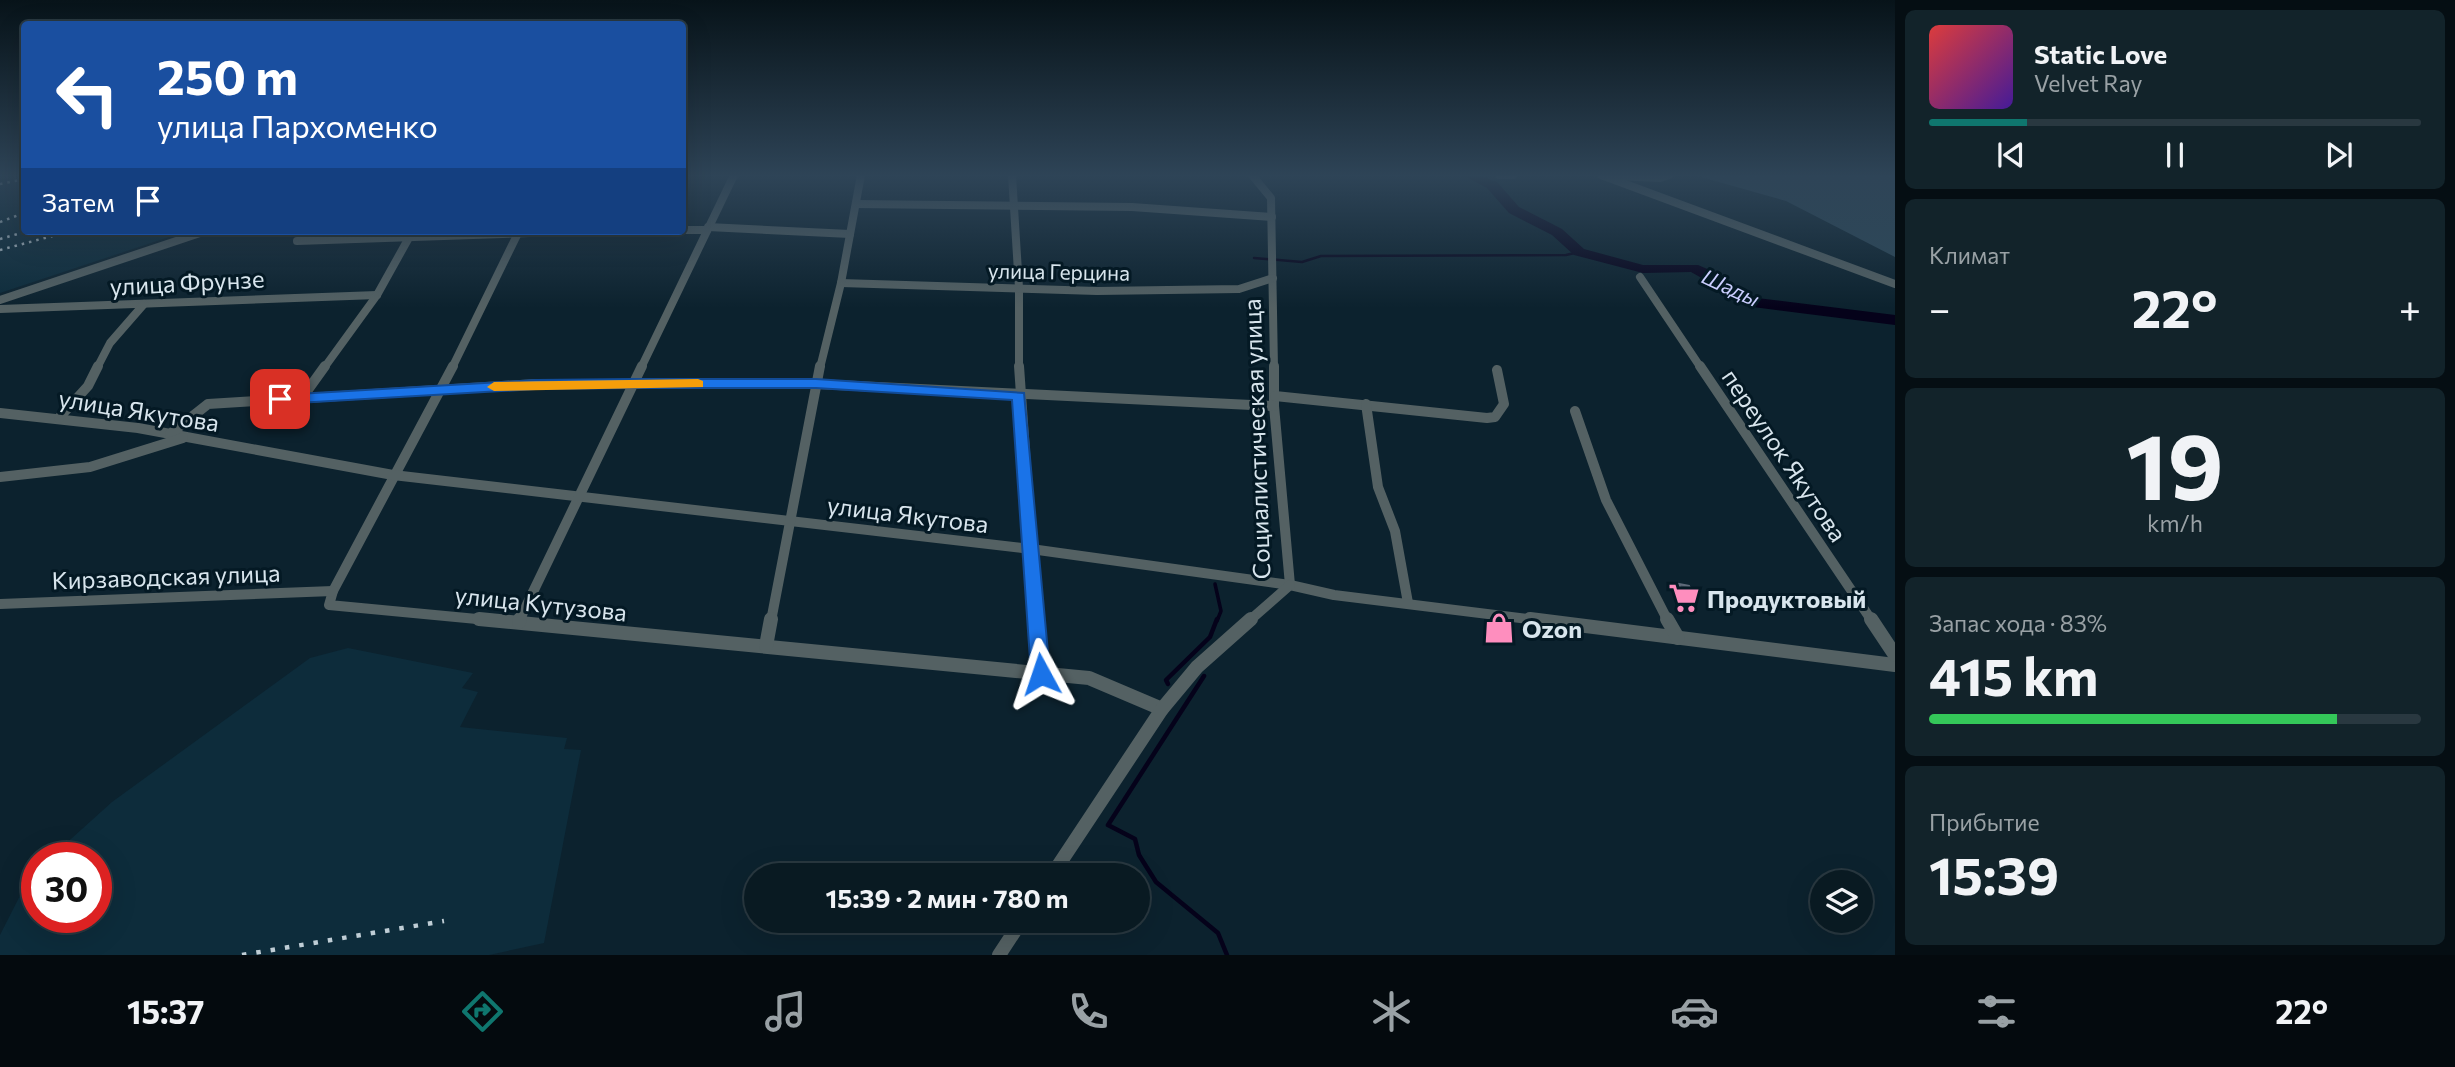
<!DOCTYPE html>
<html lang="ru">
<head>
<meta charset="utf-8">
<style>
	body { margin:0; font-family:Commissioner,sans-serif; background:#12232a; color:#f1f3f6; height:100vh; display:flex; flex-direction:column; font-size:26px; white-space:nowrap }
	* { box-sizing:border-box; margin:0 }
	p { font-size:23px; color:#99a1a5 }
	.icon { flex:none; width:38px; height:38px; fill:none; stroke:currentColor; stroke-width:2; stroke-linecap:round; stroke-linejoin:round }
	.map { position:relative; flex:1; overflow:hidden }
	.drawer { display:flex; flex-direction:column; gap:10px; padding:10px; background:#050e13; width:560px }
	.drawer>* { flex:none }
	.top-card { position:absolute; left:21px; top:21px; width:665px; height:214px; border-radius:7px; box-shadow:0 7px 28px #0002,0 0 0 2px #293840; background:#1a4fa0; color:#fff; overflow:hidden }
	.controls { position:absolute; left:1810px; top:870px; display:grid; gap:14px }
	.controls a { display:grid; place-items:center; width:63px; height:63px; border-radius:50%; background:#091a22; box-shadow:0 7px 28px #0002,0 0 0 2px #293840; font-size:35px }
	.speed { position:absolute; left:21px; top:842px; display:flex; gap:14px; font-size:35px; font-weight:700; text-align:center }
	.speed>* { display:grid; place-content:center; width:91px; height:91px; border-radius:50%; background:#091a22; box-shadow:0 7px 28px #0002,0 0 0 2px #293840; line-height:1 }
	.speed .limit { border:10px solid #d22; background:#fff; color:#111 }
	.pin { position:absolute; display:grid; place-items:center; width:60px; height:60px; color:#fff; margin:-30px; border-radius:14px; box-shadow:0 4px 10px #0006 }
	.me { position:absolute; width:77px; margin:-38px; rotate:355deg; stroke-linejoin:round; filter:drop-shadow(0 0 5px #0008) }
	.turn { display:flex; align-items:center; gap:24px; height:147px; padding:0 21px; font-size:32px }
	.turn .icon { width:91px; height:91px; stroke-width:2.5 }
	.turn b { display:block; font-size:49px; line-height:60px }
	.then { display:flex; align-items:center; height:66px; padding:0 21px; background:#0003; gap:14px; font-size:26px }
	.big { font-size:52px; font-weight:700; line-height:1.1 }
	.drawer .widget { flex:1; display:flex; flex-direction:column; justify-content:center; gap:10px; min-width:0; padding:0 24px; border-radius:10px; background:#12232a }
	.drawer .dial { align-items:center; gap:0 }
	.dial b { font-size:91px; line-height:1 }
	.song { display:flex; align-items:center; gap:21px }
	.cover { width:84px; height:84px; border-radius:10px; background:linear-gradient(135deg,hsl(0 70% 55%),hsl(260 70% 35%)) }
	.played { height:7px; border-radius:4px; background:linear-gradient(90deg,#0f766e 20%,#293840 20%) }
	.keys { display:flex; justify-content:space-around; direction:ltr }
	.heat { display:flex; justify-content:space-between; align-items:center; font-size:38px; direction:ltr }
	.charge { height:10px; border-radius:5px; background:linear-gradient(90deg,#34c759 83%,#293840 0) }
	.trip { position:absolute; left:744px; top:863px; width:406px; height:70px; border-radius:35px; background:#091a22; box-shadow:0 7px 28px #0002,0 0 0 2px #293840; font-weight:700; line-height:70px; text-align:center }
	.dock { display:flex; height:112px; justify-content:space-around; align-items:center; background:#040a0e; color:#99a1a5 }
	.dock .icon { width:49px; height:49px }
	.dock .active { color:#0f766e }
	.dock b { font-size:32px; color:#f1f3f6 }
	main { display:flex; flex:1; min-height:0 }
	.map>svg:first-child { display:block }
	.built { fill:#0d2c3b }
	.green { fill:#2d4959 }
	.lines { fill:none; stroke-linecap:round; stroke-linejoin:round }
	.stream-far2 { stroke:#05021a; stroke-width:2.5 }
	.stream-far1 { stroke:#05021a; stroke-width:3.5 }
	.stream { stroke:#05021a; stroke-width:4.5 }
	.river { fill:#05021a; fill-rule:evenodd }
	.minor-far2 { stroke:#546163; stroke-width:8 }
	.minor-far1 { stroke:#546163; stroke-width:10 }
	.minor { stroke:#546163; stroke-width:14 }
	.rail-far1 { stroke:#bfcdd5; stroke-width:2.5; stroke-dasharray:2.5 5; stroke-linecap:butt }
	.rail { stroke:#bfcdd5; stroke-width:4.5; stroke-dasharray:4.5 10; stroke-linecap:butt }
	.wall { fill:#354153 }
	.building { fill:#475363; stroke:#5e6a79; stroke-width:2 }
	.route { fill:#1a73e8; stroke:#114b97; stroke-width:2 }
	.slow { fill:#f59e0b }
	.labels { text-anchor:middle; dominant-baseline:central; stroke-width:6; stroke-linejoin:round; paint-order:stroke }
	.far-street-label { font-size:21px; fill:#d8e5ed; stroke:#041924 }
	.far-water-label { font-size:21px; font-style:italic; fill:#cbceff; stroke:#041924 }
	.street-label { font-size:24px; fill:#d8e5ed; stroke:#041924 }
	.poi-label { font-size:24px; font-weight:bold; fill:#d8e5ed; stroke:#041924; text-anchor:start }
</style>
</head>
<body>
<main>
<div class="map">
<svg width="1895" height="955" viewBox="0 0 1895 955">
	<rect width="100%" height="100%" fill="#0c222e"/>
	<!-- built -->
	<g class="built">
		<polygon points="0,175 24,175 24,231 187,231 0,293"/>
		<polygon points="348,648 473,673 462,688 478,692 460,727 567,738 564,749 581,750 544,943 489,955 0,955 0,935 30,876 37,870 37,917 96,917 96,858 51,857 112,802 310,658"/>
	</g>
	<!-- green -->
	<polygon class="green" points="1694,175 1895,175 1895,257 1786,201"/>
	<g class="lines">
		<!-- stream-far2 -->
		<polyline class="stream-far2" points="1254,258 1302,262 1321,256 1566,255 1579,252"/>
		<!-- stream-far1 -->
		<polyline class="stream-far1" points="1215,584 1221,611 1217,621"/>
		<!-- stream -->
		<g class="stream">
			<polyline points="1204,676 1108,825 1135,839 1139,855 1156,882 1218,933 1227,955"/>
			<polyline points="1168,684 1166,680 1210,637 1217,619"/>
		</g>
		<!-- river -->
		<polygon class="river" points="1463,175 1479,175 1497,182 1519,207 1562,229 1584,249 1643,265 1698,265 1719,274 1736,288 1757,298 1895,315 1895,325 1753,307 1691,272 1643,273 1574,255 1552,235 1509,213 1487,188"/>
		<!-- minor-far2 -->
		<g class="minor-far2">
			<polyline points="1012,175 1019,288 1019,368"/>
			<polyline points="1252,175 1271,198 1274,368"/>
			<polyline points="1499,175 1513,175"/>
			<polyline points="1601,175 1895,284"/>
			<polyline points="1613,176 1660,178 1669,175"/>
			<polyline points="856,204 1132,207 1272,217"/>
			<polyline points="708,227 850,234"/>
			<polyline points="682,230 707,230"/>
			<polyline points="297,241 586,231"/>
			<polyline points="1640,277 1701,368"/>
			<polyline points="841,283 1097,291 1239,289 1273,278"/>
			<polyline points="0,300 206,231"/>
			<polyline points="0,309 377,295"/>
			<polyline points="97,368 110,343 144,304"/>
			<polyline points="324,368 377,295 411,234"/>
			<polyline points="452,368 519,231"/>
			<polyline points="641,368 734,175"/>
			<polyline points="820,368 841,283 861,175"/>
		</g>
		<!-- minor-far1 -->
		<g class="minor-far1">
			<polyline points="453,366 333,591 329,605 498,621"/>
			<polyline points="1019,366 1037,621"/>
			<polyline points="1274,366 1274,406 1290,585"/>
			<polyline points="1700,366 1872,621"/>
			<polyline points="1275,396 1487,418 1495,417 1504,404 1497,370"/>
			<polyline points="302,398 325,366"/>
			<polyline points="1366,404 1378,487 1395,531 1408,603"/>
			<polyline points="1575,411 1606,500 1668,621"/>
			<polyline points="0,413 138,428 393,475 1031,549 1290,585 1334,595 1544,621"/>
			<polyline points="59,418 88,386 98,366"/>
			<polyline points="170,434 208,404 536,384 816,384 1274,406"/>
			<polyline points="0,477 90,467 183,438"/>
			<polyline points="0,604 333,591"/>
			<polyline points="519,621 642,366"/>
			<polyline points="771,621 820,366"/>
			<polyline points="1249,621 1290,585"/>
		</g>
		<!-- minor -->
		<g class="minor">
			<polyline points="479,619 1089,678 1162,709"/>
			<polyline points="1037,619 1041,674"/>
			<polyline points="1530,619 1895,665"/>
			<polyline points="1667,619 1678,638"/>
			<polyline points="1871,619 1895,655"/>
			<polyline points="519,622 520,619"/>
			<polyline points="766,646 771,619"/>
			<polyline points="1052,875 1162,709 1197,667 1251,619"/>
			<polyline points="999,955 1022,920"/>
		</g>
		<!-- rail-far1 -->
		<g class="rail-far1">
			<polyline points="0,184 24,179"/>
			<polyline points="0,222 24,213"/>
			<polyline points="0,239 28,231"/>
			<polyline points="0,250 71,231"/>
		</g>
		<!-- rail -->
		<polyline class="rail" points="242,955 444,921"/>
	</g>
	<!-- wall -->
	<polygon class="wall" points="1679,584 1696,602 1693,606 1683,605 1676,589"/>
	<!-- building -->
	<polygon class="building" points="1679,584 1689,586 1696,602 1686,601"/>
	<!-- sky -->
	<linearGradient id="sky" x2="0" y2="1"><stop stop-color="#071319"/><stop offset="0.57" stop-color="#2e4457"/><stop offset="1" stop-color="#2e4457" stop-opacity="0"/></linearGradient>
	<rect width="1895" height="308" fill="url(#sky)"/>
	<!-- route -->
	<polygon class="route" points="633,379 816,379 1024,393 1050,674 1048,679 1034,679 1031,674 1012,400 816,388 633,388 536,389 280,404 273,399 280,395 536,380"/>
	<!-- slow -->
	<polygon class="slow" points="698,379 703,381 703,387 494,391 487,387 494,382"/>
	<!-- icons -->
	<defs>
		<g id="supermarket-bare" transform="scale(2.415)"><path d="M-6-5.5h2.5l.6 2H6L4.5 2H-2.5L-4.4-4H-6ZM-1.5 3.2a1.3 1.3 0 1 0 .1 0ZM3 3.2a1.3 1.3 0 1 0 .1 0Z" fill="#fe8ebe" stroke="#041924" stroke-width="2.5" paint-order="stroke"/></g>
		<g id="shop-bare" transform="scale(2.415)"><path d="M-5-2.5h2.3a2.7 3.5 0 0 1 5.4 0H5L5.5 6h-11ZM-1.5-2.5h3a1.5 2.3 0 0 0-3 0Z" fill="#fe8ebe" stroke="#041924" stroke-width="2.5" paint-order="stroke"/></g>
	</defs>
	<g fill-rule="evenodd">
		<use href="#supermarket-bare" x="1684" y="598"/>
		<use href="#shop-bare" x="1499" y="628"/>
	</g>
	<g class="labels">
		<!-- far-street labels -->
		<g class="far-street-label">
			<text transform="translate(1059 271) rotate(1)">улица Герцина</text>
		</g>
		<!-- far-water labels -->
		<g class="far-water-label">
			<text transform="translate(1731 287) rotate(25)">Шады</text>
		</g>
		<!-- street labels -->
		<g class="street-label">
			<text transform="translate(187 282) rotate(-3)">улица Фрунзе</text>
			<text transform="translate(139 410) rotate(9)">улица Якутова</text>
			<text transform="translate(1256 439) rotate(-92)">Социалистическая улица</text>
			<text transform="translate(1785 455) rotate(56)">переулок Якутова</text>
			<text transform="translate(908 514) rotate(7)">улица Якутова</text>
			<text transform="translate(166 576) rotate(-2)">Кирзаводская улица</text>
			<text transform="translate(541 603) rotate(6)">улица Кутузова</text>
		</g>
		<!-- poi labels -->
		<g class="poi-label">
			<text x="1707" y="598">Продуктовый</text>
			<text x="1522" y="628">Ozon</text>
		</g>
	</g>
</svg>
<div class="controls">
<a><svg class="icon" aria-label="layers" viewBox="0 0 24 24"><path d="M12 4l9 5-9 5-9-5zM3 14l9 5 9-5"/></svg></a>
</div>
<div class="speed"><div class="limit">30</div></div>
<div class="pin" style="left:280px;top:399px;background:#d93025"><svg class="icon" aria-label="arrive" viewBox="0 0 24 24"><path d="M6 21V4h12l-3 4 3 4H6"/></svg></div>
<svg class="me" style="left:1041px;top:674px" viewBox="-20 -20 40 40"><path d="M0-17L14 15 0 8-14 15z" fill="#1a73e8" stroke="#fff" stroke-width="4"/></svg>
<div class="trip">15:39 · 2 мин · 780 m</div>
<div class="top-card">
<div class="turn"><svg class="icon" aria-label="left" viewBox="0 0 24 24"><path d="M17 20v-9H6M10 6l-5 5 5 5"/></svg><div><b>250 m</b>улица Пархоменко</div></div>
<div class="then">Затем<svg class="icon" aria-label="arrive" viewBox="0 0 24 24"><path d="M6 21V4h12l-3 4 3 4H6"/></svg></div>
</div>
</div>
<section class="drawer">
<div class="widget">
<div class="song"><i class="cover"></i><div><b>Static Love</b><p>Velvet Ray</p></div></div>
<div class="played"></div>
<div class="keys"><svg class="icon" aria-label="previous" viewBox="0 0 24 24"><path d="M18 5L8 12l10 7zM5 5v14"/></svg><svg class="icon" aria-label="pause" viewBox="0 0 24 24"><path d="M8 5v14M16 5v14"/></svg><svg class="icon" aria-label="next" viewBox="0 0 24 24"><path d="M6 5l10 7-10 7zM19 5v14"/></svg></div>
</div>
<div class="widget"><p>Климат</p>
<div class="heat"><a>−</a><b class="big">22°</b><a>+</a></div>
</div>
<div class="widget dial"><b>19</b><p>km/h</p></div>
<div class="widget"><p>Запас хода · 83%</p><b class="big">415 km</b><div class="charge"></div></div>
<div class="widget"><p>Прибытие</p><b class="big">15:39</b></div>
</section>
</main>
<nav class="dock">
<b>15:37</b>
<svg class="icon active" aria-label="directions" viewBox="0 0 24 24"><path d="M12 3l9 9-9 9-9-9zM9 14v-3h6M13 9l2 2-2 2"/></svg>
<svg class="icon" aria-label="music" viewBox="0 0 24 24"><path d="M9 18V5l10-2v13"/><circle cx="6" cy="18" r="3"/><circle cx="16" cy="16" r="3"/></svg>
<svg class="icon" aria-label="phone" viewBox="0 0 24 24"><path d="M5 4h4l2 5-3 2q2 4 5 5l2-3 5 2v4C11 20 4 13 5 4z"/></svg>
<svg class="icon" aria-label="climate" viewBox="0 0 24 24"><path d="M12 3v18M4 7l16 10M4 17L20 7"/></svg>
<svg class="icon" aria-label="car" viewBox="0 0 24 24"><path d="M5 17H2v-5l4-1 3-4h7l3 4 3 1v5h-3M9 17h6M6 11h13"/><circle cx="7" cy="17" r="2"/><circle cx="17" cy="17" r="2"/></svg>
<svg class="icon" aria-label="filters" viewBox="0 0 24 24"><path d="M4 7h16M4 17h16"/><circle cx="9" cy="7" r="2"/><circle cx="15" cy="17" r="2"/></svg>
<b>22°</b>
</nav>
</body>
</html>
